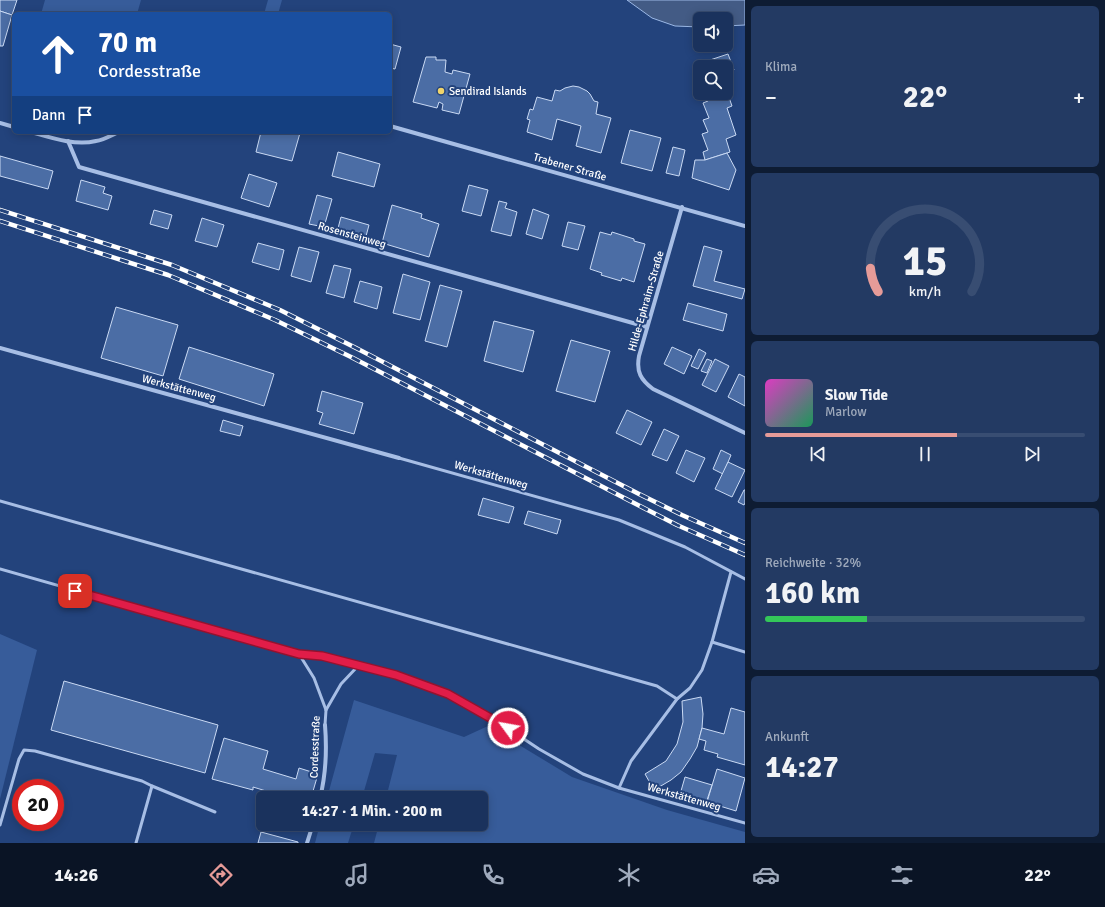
<!DOCTYPE html>
<html lang="de">
<head>
<meta charset="utf-8">
<style>
	body { margin:0; font-family:Signika,sans-serif; background:#233a63; color:#f1f3f6; height:100vh; display:flex; flex-direction:column; font-size:15px; white-space:nowrap }
	* { box-sizing:border-box; margin:0 }
	p { font-size:13px; color:#9faabc }
	.icon { flex:none; width:22px; height:22px; fill:none; stroke:currentColor; stroke-width:2; stroke-linecap:round; stroke-linejoin:round }
	.map { position:relative; flex:1; overflow:hidden }
	.drawer { display:flex; flex-direction:column; gap:6px; padding:6px; background:#0e1c33; width:360px }
	.drawer>* { flex:none }
	.banner { position:absolute; left:12px; top:12px; width:380px; height:122px; border-radius:6px; box-shadow:0 2px 10px #0003,0 0 0 1px #384d72; background:#1a4fa0; color:#fff; overflow:hidden }
	.controls { position:absolute; left:693px; top:12px; display:grid; gap:8px }
	.controls a { display:grid; place-items:center; width:40px; height:40px; border-radius:6px; background:#1a325d; box-shadow:0 2px 10px #0003,0 0 0 1px #384d72; font-size:20px }
	.speed { position:absolute; left:12px; top:779px; display:flex; gap:8px; font-size:20px; font-weight:700; text-align:center }
	.speed>* { display:grid; place-content:center; width:52px; height:52px; border-radius:50%; background:#1a325d; box-shadow:0 2px 10px #0003,0 0 0 1px #384d72; line-height:1 }
	.speed .limit { border:6px solid #d22; background:#fff; color:#111 }
	.pin { position:absolute; display:grid; place-items:center; width:34px; height:34px; color:#fff; margin:-17px; border-radius:8px; box-shadow:0 2px 6px #0006 }
	.me { position:absolute; width:44px; margin:-22px; rotate:302deg; stroke-linejoin:round; filter:drop-shadow(0 0 3px #0008) }
	.turn { display:flex; align-items:center; gap:14px; height:84px; padding:0 20px; font-size:18px }
	.turn .icon { width:52px; height:52px; stroke-width:2.5 }
	.turn b { display:block; font-size:28px; line-height:34px }
	.then { display:flex; align-items:center; height:38px; padding:0 20px; background:#0003; gap:8px; font-size:15px }
	.big { font-size:30px; font-weight:700; line-height:1.1 }
	.drawer .widget { flex:1; display:flex; flex-direction:column; justify-content:center; gap:6px; min-width:0; padding:0 14px; border-radius:6px; background:#233a63 }
	.drawer .dial { align-items:center; gap:0 }
	.dial svg { height:104px; overflow:visible; fill:none; stroke:#384d72; stroke-width:7; stroke-linecap:round; text-anchor:middle }
	.dial text { fill:#f1f3f6; stroke:none }
	.song { display:flex; align-items:center; gap:12px }
	.cover { width:48px; height:48px; border-radius:6px; background:linear-gradient(135deg,hsl(310 70% 55%),hsl(150 70% 35%)) }
	.played { height:4px; border-radius:2px; background:linear-gradient(90deg,#e69b98 60%,#384d72 60%) }
	.keys { display:flex; justify-content:space-around; direction:ltr }
	.heat { display:flex; justify-content:space-between; align-items:center; font-size:22px; direction:ltr }
	.charge { height:6px; border-radius:3px; background:linear-gradient(90deg,#34c759 32%,#384d72 0) }
	.trip { position:absolute; left:256px; top:791px; width:232px; height:40px; border-radius:6px; background:#1a325d; box-shadow:0 2px 10px #0003,0 0 0 1px #384d72; font-weight:700; line-height:40px; text-align:center }
	.menu { display:flex; height:64px; justify-content:space-around; align-items:center; background:#0a1425; color:#9faabc }
	.menu .icon { width:28px; height:28px }
	.menu .active { color:#e69b98 }
	.menu b { font-size:18px; color:#f1f3f6 }
	main { display:flex; flex:1; min-height:0 }
	.map>svg:first-child { display:block }
	.green { fill:#375c9a }
	.water { fill:#435b85; stroke:#9bb8e6 }
	.building { fill:#4b6da5; stroke:#cadaf4 }
	.lines { fill:none; stroke-linecap:round; stroke-linejoin:round }
	.lane { stroke:#a7bee5; stroke-width:3 }
	.street { stroke:#a7bee5; stroke-width:4 }
	.rail-casing { stroke:#fff; stroke-width:4.5 }
	.rail { stroke:#23437c; stroke-width:3; stroke-dasharray:9; stroke-linecap:butt }
	.route-casing { stroke:#92132f; stroke-width:10 }
	.route { stroke:#e11d48; stroke-width:7 }
	.poi-dot { fill:#f0d46a; stroke:#23437c; stroke-width:1.5 }
	.labels { text-anchor:middle; dominant-baseline:central; stroke-width:4; stroke-linejoin:round; paint-order:stroke }
	.poi-label { font-size:11px; fill:#fff; stroke:#23437c; text-anchor:start }
	.street-label { font-size:11px; fill:#fff; stroke:#23437c }
</style>
</head>
<body>
<main>
<div class="map">
<svg width="745" height="843" viewBox="0 0 745 843">
	<rect width="100%" height="100%" fill="#23437c"/>
	<!-- green -->
	<g class="green">
		<polygon points="45,0 141,0 137,14 41,14"/>
		<polygon points="268,0 282,0 278,14 264,14"/>
		<polygon points="0,634 37,650 0,799"/>
		<polygon points="354,700 464,737 488,726 572,777 667,810 745,832 745,843 374,843 379,824 481,824 481,798 386,798 397,755 375,753 362,798 327,798"/>
		<polygon points="320,824 354,824 348,843 315,843"/>
	</g>
	<!-- water -->
	<polygon class="water" points="627,0 745,0 745,25 726,26 726,19 700,19 700,27 675,26 652,18"/>
	<!-- building -->
	<g class="building">
		<polygon points="0,0 17,0 12,15 0,11"/>
		<polygon points="0,11 12,15 3,46 0,46"/>
		<polygon points="390,44 401,47 395,69 390,68"/>
		<polygon points="728,54 734,70 729,72 733,86 726,89 732,106 727,108 736,135 726,139 730,152 705,160 703,152 708,150 702,134 708,132 703,120 709,118 703,103 708,101 706,93 726,93 726,67 709,67 707,61"/>
		<polygon points="426,57 436,57 436,60 446,60 445,72 452,74 453,70 470,74 459,114 442,110 443,104 439,102 437,108 413,102"/>
		<polygon points="573,86 579,87 587,91 590,94 594,101 598,102 596,114 611,118 601,153 576,146 581,126 557,119 552,140 527,132 530,120 527,119 530,109 533,110 537,97 552,101 555,90 560,91 565,88"/>
		<polygon points="630,130 661,138 652,171 621,163"/>
		<polygon points="261,132 300,133 292,161 256,152"/>
		<polygon points="673,147 685,150 679,176 666,173"/>
		<polygon points="338,152 380,164 374,187 332,176"/>
		<polygon points="727,153 736,170 729,190 692,178 695,160 705,160"/>
		<polygon points="0,156 53,171 48,189 0,176"/>
		<polygon points="249,174 277,183 269,207 241,198"/>
		<polygon points="81,180 105,187 103,193 112,196 108,210 76,201"/>
		<polygon points="469,185 488,190 481,216 462,211"/>
		<polygon points="317,195 332,199 324,227 309,224"/>
		<polygon points="499,201 507,203 505,208 517,212 511,236 491,231"/>
		<polygon points="392,205 422,214 421,218 439,224 429,257 382,243"/>
		<polygon points="533,209 549,215 542,239 526,234"/>
		<polygon points="154,210 172,215 168,229 150,224"/>
		<polygon points="341,217 369,225 365,240 337,232"/>
		<polygon points="202,218 224,225 217,247 195,241"/>
		<polygon points="568,222 585,226 578,250 562,246"/>
		<polygon points="600,232 611,235 612,232 634,239 634,241 645,244 634,282 622,278 621,281 601,275 602,273 590,269"/>
		<polygon points="258,243 284,250 279,270 252,262"/>
		<polygon points="704,246 722,251 714,281 745,289 742,299 693,286"/>
		<polygon points="299,247 319,252 311,282 291,276"/>
		<polygon points="334,265 351,269 344,298 326,293"/>
		<polygon points="403,274 430,282 420,320 393,313"/>
		<polygon points="360,281 382,287 377,309 354,302"/>
		<polygon points="440,285 462,291 447,347 425,341"/>
		<polygon points="688,303 727,314 723,331 683,320"/>
		<polygon points="116,307 178,325 163,376 101,358"/>
		<polygon points="494,321 534,331 523,372 484,361"/>
		<polygon points="571,340 610,351 595,402 556,391"/>
		<polygon points="189,347 274,374 264,406 179,379"/>
		<polygon points="672,347 692,356 684,374 664,364"/>
		<polygon points="699,349 706,353 698,369 691,366"/>
		<polygon points="707,359 712,361 707,373 701,371"/>
		<polygon points="715,359 729,366 716,392 702,385"/>
		<polygon points="739,374 745,377 745,406 728,397"/>
		<polygon points="322,391 363,403 354,434 319,424 323,413 317,411"/>
		<polygon points="627,410 652,422 641,445 616,433"/>
		<polygon points="223,420 243,426 240,436 220,431"/>
		<polygon points="664,429 679,436 667,461 652,455"/>
		<polygon points="686,450 705,458 694,482 676,473"/>
		<polygon points="721,450 731,455 723,474 713,469"/>
		<polygon points="728,462 745,470 732,497 715,489"/>
		<polygon points="744,490 745,490 745,503 744,505 738,502"/>
		<polygon points="483,498 514,507 509,523 478,515"/>
		<polygon points="528,511 561,520 557,534 524,524"/>
		<polygon points="64,681 218,725 205,773 51,730"/>
		<polygon points="701,697 703,714 702,728 697,747 690,759 681,772 671,780 654,790 645,774 666,761 677,744 683,722 682,701"/>
		<polygon points="731,708 745,712 745,765 717,757 718,754 704,750 706,741 699,739 702,728 724,734"/>
		<polygon points="224,738 268,751 263,769 296,779 299,768 318,774 311,798 289,798 253,787 253,790 212,779"/>
		<polygon points="717,769 745,778 736,811 707,802"/>
		<polygon points="685,777 712,785 705,806 679,798"/>
		<polygon points="261,832 298,842 298,843 258,843"/>
	</g>
	<g class="lines">
		<!-- lane -->
		<g class="lane">
			<polyline points="399,458 619,520 685,547 745,579"/>
			<polyline points="0,501 657,686 677,699"/>
			<polyline points="0,569 299,654"/>
			<polyline points="712,642 745,652"/>
			<polyline points="326,710 341,684 358,666 396,675 448,694 497,721 539,749 583,774 619,788 745,823"/>
			<polyline points="325,725 326,710 314,678 299,654 322,656 358,666"/>
			<polyline points="152,786 215,812"/>
			<polyline points="619,788 631,761 677,699 690,688 702,670 712,642 731,572"/>
			<polyline points="0,825 19,759 24,750 35,751 142,781 152,786 136,843"/>
		</g>
		<!-- street -->
		<g class="street">
			<polyline points="0,123 14,127"/>
			<polyline points="390,126 745,226"/>
			<path d="M31 132C52 138 75 146 96 141 104 140 112 135 119 132"/>
			<polyline points="68,141 79,167 647,327"/>
			<path d="M682 207 639 356C636 372 641 380 653 389L745 433"/>
			<polyline points="0,348 399,458"/>
			<path d="M320 798C326 774 327 750 325 725"/>
			<polyline points="307,843 313,824"/>
		</g>
		<!-- rail casing -->
		<g class="rail-casing">
			<g id="rail">
				<polyline points="0,210 172,265 280,310 356,348 639,494 682,515 745,543"/>
				<polyline points="0,221 168,275 275,320 351,357 634,503 677,525 745,555"/>
			</g>
		</g>
		<!-- rail -->
		<use href="#rail" class="rail"/>
	</g>
	<g class="lines">
		<!-- route casing -->
		<g class="route-casing">
			<polyline id="route" points="75,591 299,654 322,656 396,675 448,694 508,728"/>
		</g>
		<!-- route -->
		<use href="#route" class="route"/>
	</g>
	<!-- markers -->
	<circle class="poi-dot" cx="441" cy="91" r="4"/>
	<g class="labels">
		<!-- poi labels -->
		<g class="poi-label">
			<text x="449" y="91">Sendirad Islands</text>
		</g>
		<!-- street labels -->
		<g class="street-label">
			<text transform="translate(570 167) rotate(16)">Trabener Straße</text>
			<text transform="translate(352 235) rotate(16)">Rosensteinweg</text>
			<text transform="translate(646 301) rotate(-74)">Hilde-Ephraim-Straße</text>
			<text transform="translate(179 388) rotate(15)">Werkstättenweg</text>
			<text transform="translate(491 475) rotate(16)">Werkstättenweg</text>
			<text transform="translate(315 747) rotate(-88)">Cordesstraße</text>
			<text transform="translate(684 797) rotate(16)">Werkstättenweg</text>
		</g>
	</g>
</svg>
<div class="controls">
<a><svg class="icon" aria-label="sound" viewBox="0 0 24 24"><path d="M4 9h4l5-4v14l-5-4H4zM17 9q2 3 0 6"/></svg></a>
<a><svg class="icon" aria-label="search" viewBox="0 0 24 24"><circle cx="10" cy="10" r="6"/><path d="M15 15l6 6"/></svg></a>
</div>
<div class="speed"><div class="limit">20</div></div>
<div class="pin" style="left:75px;top:591px;background:#d93025"><svg class="icon" aria-label="arrive" viewBox="0 0 24 24"><path d="M6 21V4h12l-3 4 3 4H6"/></svg></div>
<svg class="me" style="left:508px;top:728px" viewBox="-20 -20 40 40"><circle r="17" fill="#e11d48" stroke="#fff" stroke-width="3"/><path d="M0-11L8 9 0 5-8 9z" fill="#fff"/></svg>
<div class="trip">14:27 · 1 Min. · 200 m</div>
<div class="banner">
<div class="turn"><svg class="icon" aria-label="ahead" viewBox="0 0 24 24"><path d="M12 20V5M6 11l6-6 6 6"/></svg><div><b>70 m</b>Cordesstraße</div></div>
<div class="then">Dann<svg class="icon" aria-label="arrive" viewBox="0 0 24 24"><path d="M6 21V4h12l-3 4 3 4H6"/></svg></div>
</div>
</div>
<section class="drawer">
<div class="widget"><p>Klima</p>
<div class="heat"><a>−</a><b class="big">22°</b><a>+</a></div>
</div>
<div class="widget dial"><svg viewBox="0 0 100 80">
<path d="M14 69A42 42 0 1 1 86 69"/>
<path d="M14 69A42 42 0 0 1 8 51" stroke="#e69b98"/>
<text x="50" y="56" font-size="32" font-weight="700">15</text>
<text x="50" y="72" font-size="11">km/h</text>
</svg></div>
<div class="widget">
<div class="song"><i class="cover"></i><div><b>Slow Tide</b><p>Marlow</p></div></div>
<div class="played"></div>
<div class="keys"><svg class="icon" aria-label="previous" viewBox="0 0 24 24"><path d="M18 5L8 12l10 7zM5 5v14"/></svg><svg class="icon" aria-label="pause" viewBox="0 0 24 24"><path d="M8 5v14M16 5v14"/></svg><svg class="icon" aria-label="next" viewBox="0 0 24 24"><path d="M6 5l10 7-10 7zM19 5v14"/></svg></div>
</div>
<div class="widget"><p>Reichweite · 32%</p><b class="big">160 km</b><div class="charge"></div></div>
<div class="widget"><p>Ankunft</p><b class="big">14:27</b></div>
</section>
</main>
<nav class="menu">
<b>14:26</b>
<svg class="icon active" aria-label="directions" viewBox="0 0 24 24"><path d="M12 3l9 9-9 9-9-9zM9 14v-3h6M13 9l2 2-2 2"/></svg>
<svg class="icon" aria-label="music" viewBox="0 0 24 24"><path d="M9 18V5l10-2v13"/><circle cx="6" cy="18" r="3"/><circle cx="16" cy="16" r="3"/></svg>
<svg class="icon" aria-label="phone" viewBox="0 0 24 24"><path d="M5 4h4l2 5-3 2q2 4 5 5l2-3 5 2v4C11 20 4 13 5 4z"/></svg>
<svg class="icon" aria-label="climate" viewBox="0 0 24 24"><path d="M12 3v18M4 7l16 10M4 17L20 7"/></svg>
<svg class="icon" aria-label="car" viewBox="0 0 24 24"><path d="M5 17H2v-5l4-1 3-4h7l3 4 3 1v5h-3M9 17h6M6 11h13"/><circle cx="7" cy="17" r="2"/><circle cx="17" cy="17" r="2"/></svg>
<svg class="icon" aria-label="filters" viewBox="0 0 24 24"><path d="M4 7h16M4 17h16"/><circle cx="9" cy="7" r="2"/><circle cx="15" cy="17" r="2"/></svg>
<b>22°</b>
</nav>
</body>
</html>
